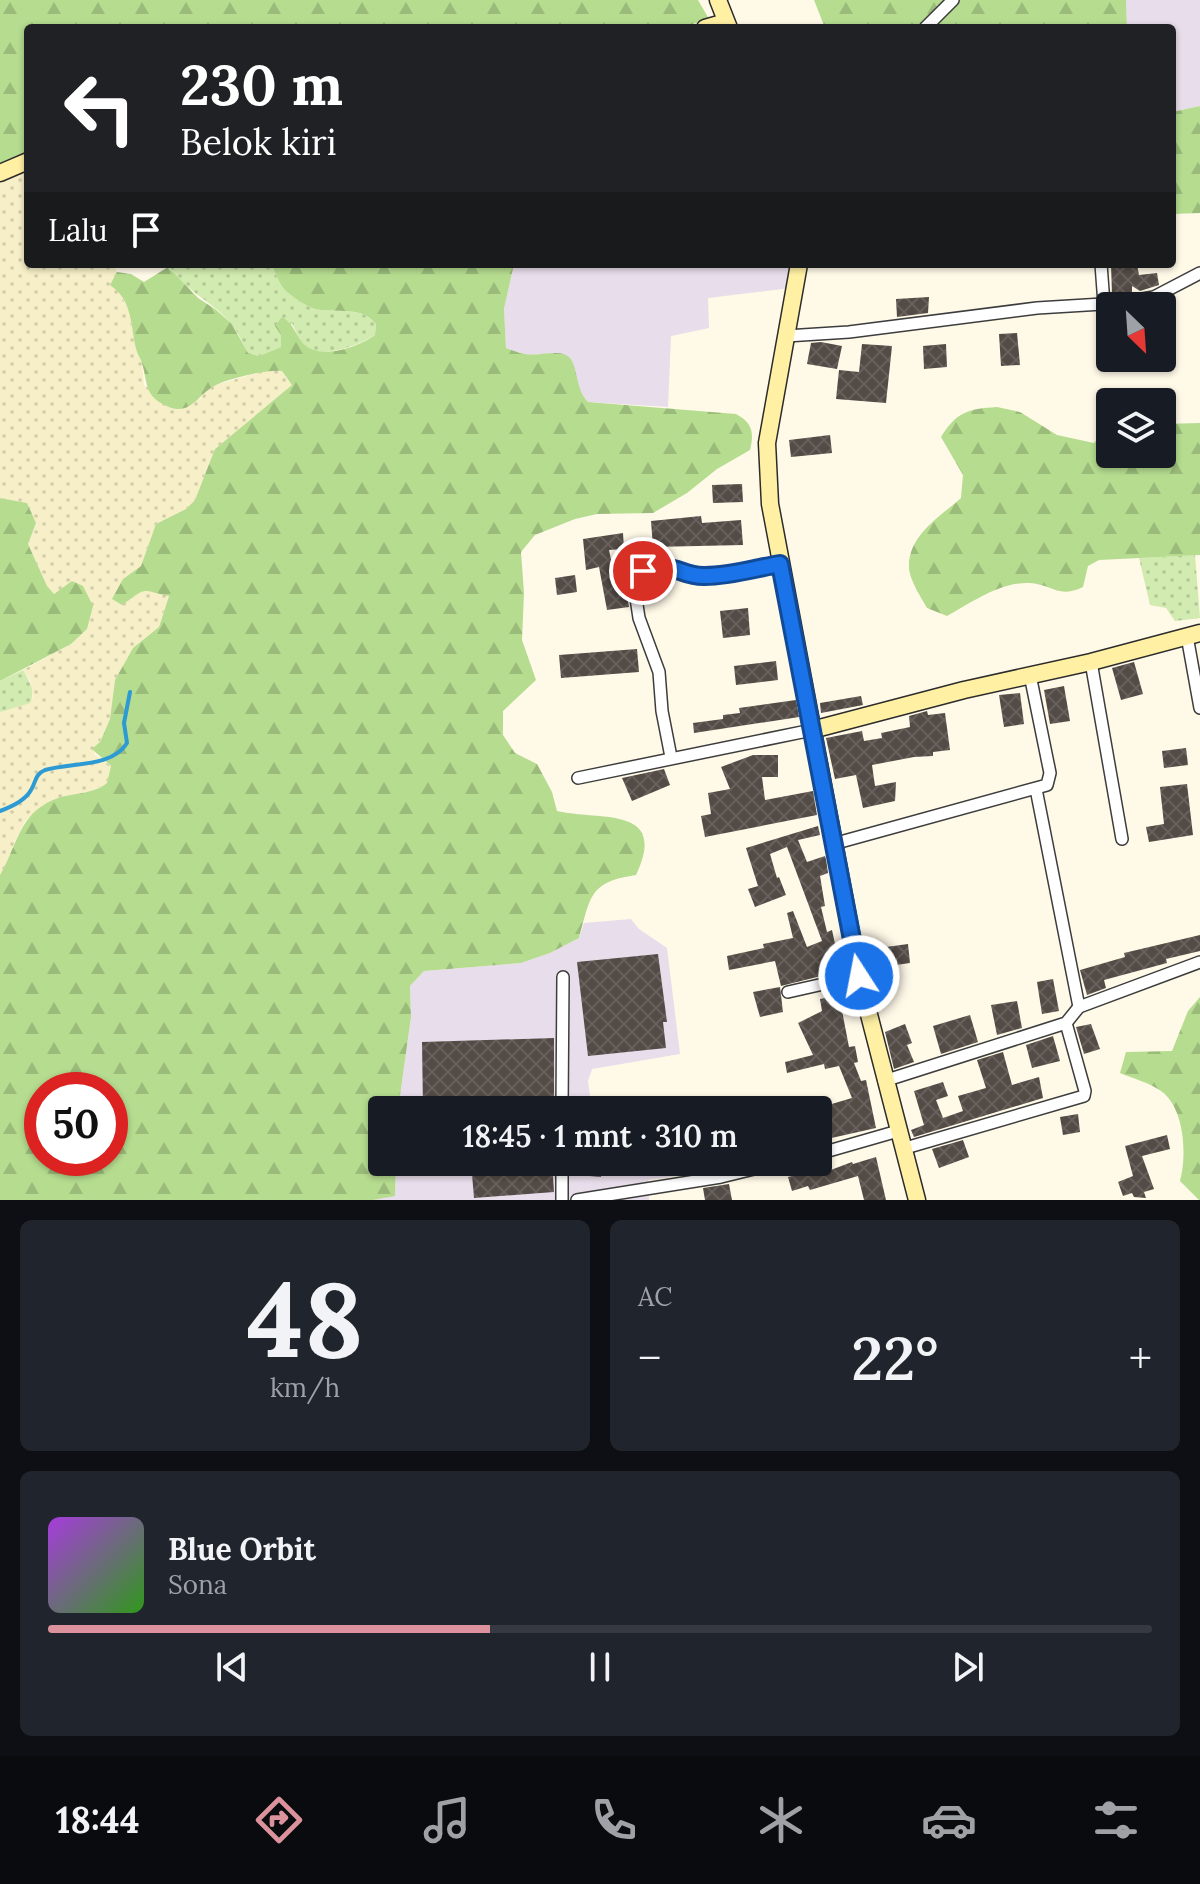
<!DOCTYPE html>
<html lang="id">
<head>
<meta charset="utf-8">
<style>
	body { margin:0; font-family:Lora,serif; background:#20242c; color:#f1f3f6; height:100vh; display:flex; flex-direction:column; font-size:30px; white-space:nowrap }
	* { box-sizing:border-box; margin:0 }
	p { font-size:26px; color:#9ea1a6 }
	.icon { flex:none; width:44px; height:44px; fill:none; stroke:currentColor; stroke-width:2; stroke-linecap:round; stroke-linejoin:round }
	.map { position:relative; height:1200px; overflow:hidden }
	.sheet { display:flex; flex-direction:column; gap:20px; padding:20px; background:#0d0f14; flex:1 }
	.sheet>* { flex:none }
	.top-card { position:absolute; left:24px; top:24px; width:1152px; height:244px; border-radius:8px; box-shadow:0 2px 6px #0004; background:#202124; color:#fff; overflow:hidden }
	.needle { width:52px; rotate:155deg }
	.controls { position:absolute; left:1096px; top:292px; display:grid; gap:16px }
	.controls a { display:grid; place-items:center; width:80px; height:80px; border-radius:8px; background:#171b24; box-shadow:0 2px 6px #0004; font-size:40px }
	.speed { position:absolute; left:24px; top:1072px; display:flex; gap:16px; font-size:40px; font-weight:700; text-align:center }
	.speed>* { display:grid; place-content:center; width:104px; height:104px; border-radius:50%; background:#171b24; box-shadow:0 2px 6px #0004; line-height:1 }
	.speed .limit { border:12px solid #d22; background:#fff; color:#111 }
	.pin { position:absolute; display:grid; place-items:center; width:68px; height:68px; color:#fff; margin:-34px; border:4px solid #fff; border-radius:50%; box-shadow:0 2px 8px #0007 }
	.me { position:absolute; width:88px; margin:-44px; rotate:349deg; stroke-linejoin:round; filter:drop-shadow(0 0 6px #0008) }
	.turn { display:flex; align-items:center; gap:28px; height:168px; padding:0 24px; font-size:36px }
	.turn .icon { width:104px; height:104px; stroke-width:2.5 }
	.turn b { display:block; font-size:56px; line-height:68px }
	.then { display:flex; align-items:center; height:76px; padding:0 24px; background:#0003; gap:16px; font-size:30px }
	.big { font-size:60px; font-weight:600; line-height:1.1 }
	.sheet .card { flex:1; display:flex; flex-direction:column; justify-content:center; gap:12px; min-width:0; padding:0 28px; border-radius:12px; background:#20242c }
	.sheet .dial { align-items:center; gap:0 }
	.dial b { font-size:104px; line-height:1 }
	.song { display:flex; align-items:center; gap:24px }
	.cover { width:96px; height:96px; border-radius:12px; background:linear-gradient(135deg,hsl(280 70% 55%),hsl(110 70% 35%)) }
	.played { height:8px; border-radius:4px; background:linear-gradient(90deg,#db929c 40%,#363941 40%) }
	.keys { display:flex; justify-content:space-around; direction:ltr }
	.heat { display:flex; justify-content:space-between; align-items:center; font-size:44px; direction:ltr }
	.sheet .tiles { flex:1; display:grid; gap:20px; grid-template-columns:1fr 1fr }
	.card:last-child { grid-column:span 2 }
	.trip { position:absolute; left:368px; top:1096px; width:464px; height:80px; border-radius:8px; background:#171b24; box-shadow:0 2px 6px #0004; font-weight:600; line-height:80px; text-align:center }
	.dock { display:flex; height:128px; justify-content:space-around; align-items:center; background:#090b0e; color:#9ea1a6 }
	.dock .icon { width:56px; height:56px }
	.dock .selected { color:#db929c }
	.dock b { font-size:36px; color:#f1f3f6 }
	.map>svg:first-child { display:block }
	.industrial { fill:#e8ddea }
	.farmland { fill:url(#farmland-dots) }
	.grass { fill:url(#grass-dots) }
	.forest { fill:url(#forest-firs); fill-rule:evenodd }
	.lines { fill:none; stroke-linecap:round; stroke-linejoin:round }
	.stream { stroke:#2d9ad4; stroke-width:4 }
	.building { fill:url(#building-cross-hatch) }
	.street-casing { stroke:#3d3d3d; stroke-width:14 }
	.secondary-casing { stroke:#2c2c2c; stroke-width:19 }
	.street { stroke:#fff; stroke-width:11 }
	.secondary { stroke:#fff0a3; stroke-width:16 }
	.route-casing { stroke:#114b97; stroke-width:20 }
	.route { stroke:#1a73e8; stroke-width:14 }
</style>
</head>
<body>
<div class="map">
<svg width="1200" height="1200" viewBox="0 0 1200 1200">
	<defs>
		<pattern id="farmland-dots" width="8" height="8" patternUnits="userSpaceOnUse" patternTransform="scale(2)"><rect width="8" height="8" fill="#f6efc7"/><path d="M2 2h.1M6 6h.1" fill="none" stroke="#d2ccaa" stroke-width="1.8" stroke-linecap="round"/></pattern>
		<pattern id="grass-dots" width="8" height="8" patternUnits="userSpaceOnUse" patternTransform="scale(2)"><rect width="8" height="8" fill="#d1ebb0"/><path d="M2 2h.1M6 6h.1" fill="none" stroke="#b2c896" stroke-width="1.8" stroke-linecap="round"/></pattern>
		<pattern id="forest-firs" width="22" height="20" patternUnits="userSpaceOnUse" patternTransform="scale(2)"><rect width="22" height="20" fill="#b5dc8f"/><path d="M5 1l3.5 6h-7zM16 11l3.5 6h-7z" fill="#9abb7a"/></pattern>
		<pattern id="building-cross-hatch" width="8" height="8" patternUnits="userSpaceOnUse" patternTransform="scale(2)"><rect width="8" height="8" fill="#534b46"/><path d="M0 0l8 8M0 8l8-8" fill="none" stroke="#67605c"/></pattern>
	</defs>
	<rect width="100%" height="100%" fill="#fff9e8"/>
	<!-- industrial -->
	<g class="industrial">
		<polygon points="1126,0 1200,0 1200,106 1172,112 1172,28 1127,28"/>
		<polygon points="514,264 792,264 791,288 708,298 709,328 671,336 668,407 588,402 580,393 572,361 557,353 527,355 506,348 504,309"/>
		<polygon points="631,919 639,929 667,948 680,1054 592,1069 588,1081 592,1110 398,1110 411,1017 410,986 424,971 521,963 550,953 579,938 584,923"/>
		<polygon points="396,1162 719,1162 719,1169 648,1180 649,1200 373,1200 395,1195"/>
	</g>
	<!-- farmland -->
	<polygon class="farmland" points="28,155 28,264 113,264 117,272 111,285 119,291 129,311 137,353 142,363 144,386 200,399 206,391 216,385 271,369 282,371 292,385 215,449 195,500 186,509 156,524 141,566 123,579 131,599 138,591 148,589 169,595 159,627 133,648 115,680 110,719 94,754 111,766 107,783 88,793 53,800 35,812 25,821 14,843 12,855 0,875 0,712 33,697 30,680 23,670 71,644 87,629 73,581 54,594 47,586 28,544 36,523 27,503 0,498 0,165"/>
	<!-- grass -->
	<g class="grass">
		<path d="M168 264H271C276 273 279 285 287 292 294 298 306 306 315 309 337 314 361 305 376 324L375 335C362 344 325 358 309 349 300 344 296 331 292 323L281 335V347L259 356 248 353C243 344 239 333 232 325 215 302 183 291 168 264Z"/>
		<polygon points="1195,555 1200,618 1175,621 1166,608 1150,605 1139,558"/>
		<path d="M23 670C29 680 36 691 30 703L0 712V681Z"/>
	</g>
	<!-- forest -->
	<g class="forest">
		<polygon points="0,0 698,0 709,19 680,28 28,28 28,155 0,165"/>
		<polygon points="814,0 1126,0 1127,28 825,28"/>
		<polygon points="1200,106 1200,213 1172,214 1172,112"/>
		<path d="M271 264H514L504 309 506 348C512 350 519 353 525 354 538 357 565 346 572 361 579 376 576 389 588 402L736 414C753 423 754 433 750 450L717 469 687 493 653 513 597 514 575 519 535 535 521 552 524 593 522 640 536 680 503 711V735L515 753 537 764 552 792 557 811C600 821 669 805 636 875 589 882 591 896 579 938L550 953 521 963 424 971 410 986 411 1017 398 1110H382V1162H396L395 1196 373 1200H0V875C17 847 18 815 53 800 71 792 90 796 107 783L111 766 92 749 100 742 110 719 115 680 133 648 159 627 169 596C138 589 148 587 122 605L112 599 123 579 141 566 156 524 186 509 195 500 215 449 292 385 282 371C268 369 230 378 216 385 199 393 191 416 169 407 144 397 148 384 142 363 141 359 138 356 137 352 130 328 134 301 110 285L117 272 131 274 144 282 168 267 198 298 215 309 232 324 248 353 259 356 281 347V335L275 326 282 317C294 324 294 332 302 342 317 362 359 347 375 335L376 324C361 305 337 314 315 309 306 306 294 298 287 292 279 285 276 273 271 264ZM110 1090V1158H42V1090Z"/>
		<path d="M997 407 1020 412 1057 435 1094 443 1110 425V454H1162V424L1200 423V555L1099 560 1088 566 1083 587C1058 599 1052 584 1029 583 1000 582 971 603 947 616L927 608C921 597 909 579 909 567 908 535 941 516 961 498L963 475 941 437C957 412 967 409 997 407Z"/>
		<polygon points="0,498 27,503 36,523 28,544 47,586 54,594 72,581 83,586 93,606 87,629 71,644 0,681"/>
		<path d="M1200 997V1200H1199L1180 1181C1187 1156 1185 1108 1161 1091 1150 1083 1132 1078 1120 1073L1126 1052 1172 1051 1188 1011Z"/>
	</g>
	<g class="lines">
		<!-- stream -->
		<path class="stream" d="M0 811C11 807 25 801 31 790 36 782 35 774 45 770 70 762 112 768 127 743L124 723 130 692"/>
	</g>
	<!-- building -->
	<g class="building">
		<polygon points="1111,264 1137,264 1139,275 1157,273 1159,285 1140,291 1132,286 1132,292 1112,295"/>
		<polygon points="929,297 928,313 897,317 896,299"/>
		<polygon points="1017,333 1020,365 1001,366 999,334"/>
		<polygon points="821,342 842,346 837,369 807,364 811,343"/>
		<polygon points="862,344 892,346 886,403 836,399 839,370 859,372"/>
		<polygon points="946,344 947,367 924,369 923,346"/>
		<polygon points="830,435 832,453 791,457 789,440"/>
		<polygon points="742,484 743,502 713,503 712,485"/>
		<polygon points="701,516 702,523 741,520 743,545 653,547 651,521"/>
		<polygon points="623,533 624,549 609,550 613,569 618,568 621,590 626,590 629,607 607,610 599,567 586,570 583,539"/>
		<polygon points="575,575 577,592 557,595 555,578"/>
		<polygon points="748,608 750,635 723,638 720,611"/>
		<polygon points="637,649 639,672 561,678 559,655"/>
		<polygon points="776,661 778,680 736,685 734,666"/>
		<polygon points="1134,662 1143,694 1121,700 1112,668"/>
		<polygon points="1064,686 1070,721 1050,724 1044,690"/>
		<polygon points="1020,693 1024,724 1004,727 999,695"/>
		<polygon points="861,696 863,705 821,713 820,703"/>
		<polygon points="796,700 799,717 694,733 693,723 723,719 723,715 740,713 739,708"/>
		<polygon points="927,711 928,715 945,713 950,750 933,752 933,756 914,757 872,765 875,786 896,782 895,801 863,808 856,775 835,779 826,738 862,731 864,741 882,738 881,733 910,727 909,716"/>
		<polygon points="1186,748 1188,765 1164,768 1162,751"/>
		<polygon points="753,755 778,755 778,777 762,777 765,800 813,791 817,815 705,837 701,816 711,814 708,793 730,789 721,767"/>
		<polygon points="664,769 670,785 632,801 622,778"/>
		<polygon points="1187,784 1193,835 1149,842 1146,827 1164,824 1160,787"/>
		<polygon points="818,826 820,835 798,840 807,862 825,856 826,859 828,873 820,876 825,906 821,907 827,932 832,930 841,971 781,986 775,961 729,970 727,956 764,948 763,944 793,938 787,913 793,911 807,947 822,941 787,847 770,854 777,878 779,877 786,895 755,907 748,889 758,886 746,848"/>
		<polygon points="1200,935 1200,951 1166,959 1167,963 1104,980 1106,988 1087,995 1080,970 1125,957 1124,953"/>
		<polygon points="908,944 910,963 882,967 879,948"/>
		<polygon points="658,954 667,1022 663,1022 666,1048 588,1056 577,962"/>
		<polygon points="1053,979 1059,1011 1042,1014 1037,982"/>
		<polygon points="780,987 783,1012 760,1017 753,992"/>
		<polygon points="839,995 849,1047 855,1046 858,1062 854,1063 861,1081 866,1080 876,1128 818,1141 818,1108 852,1098 839,1066 825,1069 824,1064 787,1073 785,1062 813,1055 798,1023 822,1011 820,999"/>
		<polygon points="1017,1001 1022,1028 997,1035 991,1005"/>
		<polygon points="970,1015 978,1042 941,1054 933,1026"/>
		<polygon points="905,1024 912,1043 907,1045 914,1062 894,1069 885,1032"/>
		<polygon points="1091,1024 1100,1049 1084,1054 1076,1027"/>
		<polygon points="1053,1036 1060,1061 1032,1068 1026,1045"/>
		<polygon points="554,1038 554,1108 423,1110 422,1042"/>
		<polygon points="1003,1052 1012,1085 1039,1077 1043,1098 914,1137 911,1130 924,1125 914,1091 943,1082 948,1096 936,1100 943,1118 963,1111 958,1096 986,1088 977,1060"/>
		<polygon points="1078,1114 1080,1132 1063,1135 1060,1117"/>
		<polygon points="1167,1135 1170,1149 1142,1156 1154,1189 1144,1192 1146,1198 1134,1197 1132,1193 1123,1196 1118,1182 1133,1176 1125,1146"/>
		<polygon points="963,1140 969,1157 939,1168 932,1149"/>
		<polygon points="876,1157 886,1200 864,1200 858,1176 810,1190 808,1186 792,1191 788,1177 827,1167 828,1171 852,1162 853,1164"/>
		<polygon points="471,1162 552,1162 554,1192 474,1198"/>
		<polygon points="579,1162 603,1162 601,1177 578,1175"/>
		<polygon points="729,1184 732,1200 705,1200 703,1188"/>
	</g>
	<g class="lines">
		<!-- street casing -->
		<g class="street-casing">
			<g id="street">
				<polyline points="925,28 953,0"/>
				<polyline points="1101,264 1104,304"/>
				<polyline points="786,336 849,332 1037,308 1119,303 1154,297 1200,273"/>
				<polyline points="1187,636 1200,708"/>
				<polyline points="1091,662 1122,839"/>
				<polyline points="671,757 662,711 659,672 639,618 633,578 643,571 656,568 675,567 702,577 780,564"/>
				<polyline points="578,778 812,730"/>
				<polyline points="1036,789 1079,1007"/>
				<polyline points="833,844 1047,785 1050,773 1030,675"/>
				<polyline points="788,992 859,976"/>
				<polyline points="884,1081 1066,1023 1079,1007 1200,962"/>
				<polyline points="562,1110 563,977"/>
				<polyline points="902,1149 1084,1096 1085,1091 1066,1023"/>
				<polyline points="818,1154 898,1131"/>
				<polyline points="562,1200 562,1162"/>
				<polyline points="577,1200 721,1177 782,1162"/>
			</g>
		</g>
		<!-- secondary casing -->
		<g class="secondary-casing">
			<g id="secondary">
				<polyline points="718,0 729,28"/>
				<polyline points="705,28 726,22"/>
				<polyline points="0,173 28,161"/>
				<polyline points="799,264 767,443 770,504 859,976 917,1200"/>
				<polyline points="812,730 964,690 1091,662 1200,633"/>
			</g>
		</g>
		<!-- street -->
		<use href="#street" class="street"/>
		<!-- secondary -->
		<use href="#secondary" class="secondary"/>
	</g>
	<g class="lines">
		<!-- route casing -->
		<g class="route-casing">
			<path id="route" d="M643 571C675 560 680 577 705 576 730 576 756 568 780 564L859 976"/>
		</g>
		<!-- route -->
		<use href="#route" class="route"/>
	</g>
</svg>
<div class="controls">
<a><svg class="needle" viewBox="-14 -14 28 28"><path d="M0-13l5 13h-10z" fill="#e53935"/><path d="M0 13l5-13h-10z" fill="#9ea1a6"/></svg></a>
<a><svg class="icon" aria-label="layers" viewBox="0 0 24 24"><path d="M12 4l9 5-9 5-9-5zM3 14l9 5 9-5"/></svg></a>
</div>
<div class="speed"><div class="limit">50</div></div>
<div class="pin" style="left:643px;top:571px;background:#d93025"><svg class="icon" aria-label="arrive" viewBox="0 0 24 24"><path d="M6 21V4h12l-3 4 3 4H6"/></svg></div>
<svg class="me" style="left:859px;top:976px" viewBox="-20 -20 40 40"><circle r="17" fill="#1a73e8" stroke="#fff" stroke-width="3"/><path d="M0-11L8 9 0 5-8 9z" fill="#fff"/></svg>
<div class="trip">18:45 · 1 mnt · 310 m</div>
<div class="top-card">
<div class="turn"><svg class="icon" aria-label="left" viewBox="0 0 24 24"><path d="M17 20v-9H6M10 6l-5 5 5 5"/></svg><div><b>230 m</b>Belok kiri</div></div>
<div class="then">Lalu<svg class="icon" aria-label="arrive" viewBox="0 0 24 24"><path d="M6 21V4h12l-3 4 3 4H6"/></svg></div>
</div>
</div>
<section class="sheet">
<div class="tiles">
<div class="card dial"><b>48</b><p>km/h</p></div>
<div class="card"><p>AC</p>
<div class="heat"><a>−</a><b class="big">22°</b><a>+</a></div>
</div>
<div class="card">
<div class="song"><i class="cover"></i><div><b>Blue Orbit</b><p>Sona</p></div></div>
<div class="played"></div>
<div class="keys"><svg class="icon" aria-label="previous" viewBox="0 0 24 24"><path d="M18 5L8 12l10 7zM5 5v14"/></svg><svg class="icon" aria-label="pause" viewBox="0 0 24 24"><path d="M8 5v14M16 5v14"/></svg><svg class="icon" aria-label="next" viewBox="0 0 24 24"><path d="M6 5l10 7-10 7zM19 5v14"/></svg></div>
</div>
</div>
</section>
<nav class="dock">
<b>18:44</b>
<svg class="icon selected" aria-label="directions" viewBox="0 0 24 24"><path d="M12 3l9 9-9 9-9-9zM9 14v-3h6M13 9l2 2-2 2"/></svg>
<svg class="icon" aria-label="music" viewBox="0 0 24 24"><path d="M9 18V5l10-2v13"/><circle cx="6" cy="18" r="3"/><circle cx="16" cy="16" r="3"/></svg>
<svg class="icon" aria-label="phone" viewBox="0 0 24 24"><path d="M5 4h4l2 5-3 2q2 4 5 5l2-3 5 2v4C11 20 4 13 5 4z"/></svg>
<svg class="icon" aria-label="climate" viewBox="0 0 24 24"><path d="M12 3v18M4 7l16 10M4 17L20 7"/></svg>
<svg class="icon" aria-label="car" viewBox="0 0 24 24"><path d="M5 17H2v-5l4-1 3-4h7l3 4 3 1v5h-3M9 17h6M6 11h13"/><circle cx="7" cy="17" r="2"/><circle cx="17" cy="17" r="2"/></svg>
<svg class="icon" aria-label="filters" viewBox="0 0 24 24"><path d="M4 7h16M4 17h16"/><circle cx="9" cy="7" r="2"/><circle cx="15" cy="17" r="2"/></svg>
</nav>
</body>
</html>
